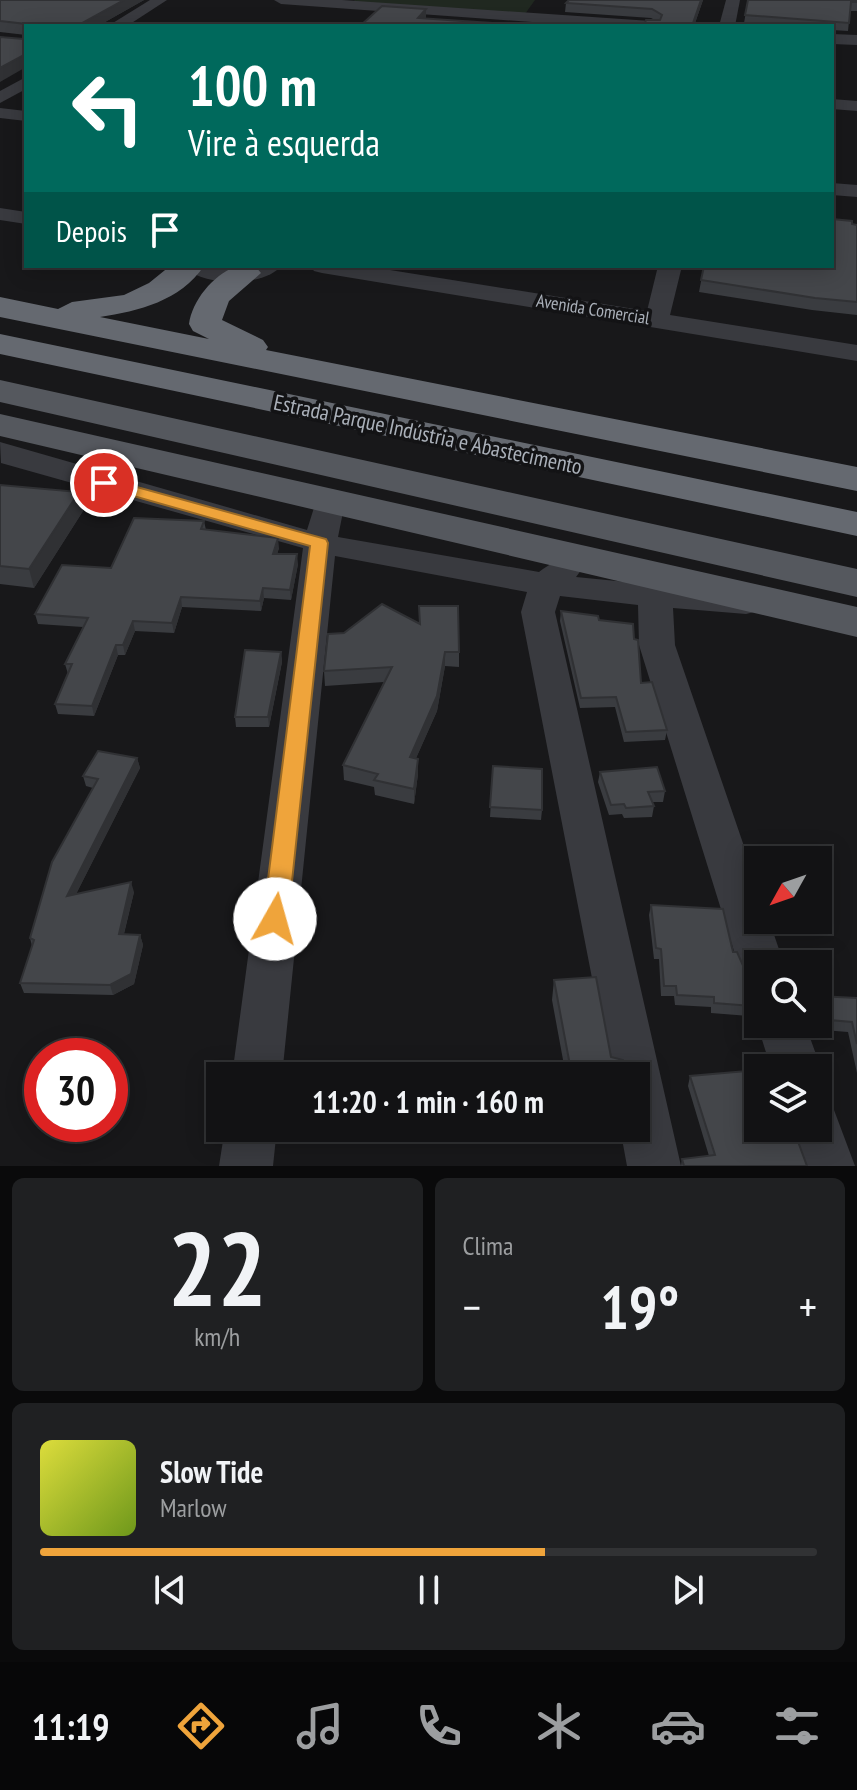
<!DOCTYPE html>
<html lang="pt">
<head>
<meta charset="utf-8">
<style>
	body { margin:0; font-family:"PT Sans Narrow",sans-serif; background:#1f2022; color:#f1f3f6; height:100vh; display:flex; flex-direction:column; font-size:30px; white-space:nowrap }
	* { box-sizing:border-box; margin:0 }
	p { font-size:26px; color:#9c9ea0 }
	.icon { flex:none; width:44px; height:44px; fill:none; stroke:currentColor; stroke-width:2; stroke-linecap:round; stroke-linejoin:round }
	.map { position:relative; height:1166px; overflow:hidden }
	.drawer { display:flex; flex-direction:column; gap:12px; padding:12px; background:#0a0a0b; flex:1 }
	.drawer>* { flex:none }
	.banner { position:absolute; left:24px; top:24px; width:810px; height:244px; border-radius:0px; box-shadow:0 4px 20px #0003,0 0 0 2px #313234; background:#00695c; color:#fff; overflow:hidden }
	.needle { width:52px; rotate:230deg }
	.fabs { position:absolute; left:744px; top:846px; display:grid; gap:16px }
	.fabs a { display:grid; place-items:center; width:88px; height:88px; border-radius:0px; background:#121214; box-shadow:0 4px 20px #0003,0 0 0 2px #313234; font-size:40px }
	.speed { position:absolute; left:24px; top:1038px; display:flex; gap:16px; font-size:40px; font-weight:700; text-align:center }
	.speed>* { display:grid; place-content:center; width:104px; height:104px; border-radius:50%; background:#121214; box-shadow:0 4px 20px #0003,0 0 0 2px #313234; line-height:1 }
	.speed .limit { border:12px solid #d22; background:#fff; color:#111 }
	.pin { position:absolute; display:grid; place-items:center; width:68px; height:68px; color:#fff; margin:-34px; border:4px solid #fff; border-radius:50%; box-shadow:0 2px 8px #0007 }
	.me { position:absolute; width:88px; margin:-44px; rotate:7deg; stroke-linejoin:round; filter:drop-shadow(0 0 6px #0008) }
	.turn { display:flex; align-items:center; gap:28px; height:168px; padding:0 32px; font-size:36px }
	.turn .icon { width:104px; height:104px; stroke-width:2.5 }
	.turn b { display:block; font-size:56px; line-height:68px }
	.then { display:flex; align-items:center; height:76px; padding:0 32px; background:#0003; gap:16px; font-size:30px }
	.big { font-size:60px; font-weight:600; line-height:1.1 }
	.drawer .card { flex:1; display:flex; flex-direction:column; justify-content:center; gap:12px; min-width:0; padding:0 28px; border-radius:12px; background:#1f2022 }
	.drawer .dial { align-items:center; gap:0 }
	.dial b { font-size:104px; line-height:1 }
	.song { display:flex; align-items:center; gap:24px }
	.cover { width:96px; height:96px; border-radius:12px; background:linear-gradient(135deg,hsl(60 70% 55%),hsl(80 70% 35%)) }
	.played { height:8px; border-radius:4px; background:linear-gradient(90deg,#efa43b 65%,#313234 65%) }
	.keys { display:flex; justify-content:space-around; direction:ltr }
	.heat { display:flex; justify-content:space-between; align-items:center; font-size:44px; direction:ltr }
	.drawer .tiles { flex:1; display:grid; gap:12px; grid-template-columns:1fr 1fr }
	.card:last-child { grid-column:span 2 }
	.trip { position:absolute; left:206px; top:1062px; width:444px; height:80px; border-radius:0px; background:#121214; box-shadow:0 4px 20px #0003,0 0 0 2px #313234; font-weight:600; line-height:80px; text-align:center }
	.tab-bar { display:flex; height:128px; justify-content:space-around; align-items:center; background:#070708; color:#9c9ea0 }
	.tab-bar .icon { width:56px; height:56px }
	.tab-bar .selected { color:#efa43b }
	.tab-bar b { font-size:36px; color:#f1f3f6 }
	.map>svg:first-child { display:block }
	.green { fill:#202820 }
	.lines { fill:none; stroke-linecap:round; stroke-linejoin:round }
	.minor { fill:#393a3f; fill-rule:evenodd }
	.major { fill:#55585e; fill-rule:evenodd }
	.highway { fill:#656970; fill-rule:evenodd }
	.wall { fill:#3a3c40 }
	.shaded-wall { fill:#303134 }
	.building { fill:#44464a; stroke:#303134; stroke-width:2 }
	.route { fill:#efa43b; stroke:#9b6b26; stroke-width:2 }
	.labels { text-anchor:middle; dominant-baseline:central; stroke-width:7; stroke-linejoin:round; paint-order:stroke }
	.far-street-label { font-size:18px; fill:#aab0b9; stroke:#131315 }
	.street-label { font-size:22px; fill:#aab0b9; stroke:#131315 }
</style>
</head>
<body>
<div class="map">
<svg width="857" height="1166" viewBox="0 0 857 1166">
	<rect width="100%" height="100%" fill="#18181a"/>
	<!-- green -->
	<polygon class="green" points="355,0 535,0 525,14 352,3"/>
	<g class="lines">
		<!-- minor -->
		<g class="minor">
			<polygon points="150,0 167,0 127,26 108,26"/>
			<polygon points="274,0 342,0 651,21 659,26 587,26 281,4"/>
			<polygon points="726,0 740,0 735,26 719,26"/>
			<polygon points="832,34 857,35 857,45 832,44"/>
			<polygon points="26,77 26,89 0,103 0,91"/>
			<polygon points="832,99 857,101 857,111 832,109"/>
			<polygon points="0,108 26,111 26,121 0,118"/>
			<polygon points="832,183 857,185 857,197 832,195"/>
			<polygon points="0,208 26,212 26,224 0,220"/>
			<path d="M184 266H281C265 287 200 287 184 266Z"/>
			<polygon points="310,266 365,266 647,311 658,266 682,266 670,315 857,345 857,361 322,273 314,271"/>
			<path d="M0 442 307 530 318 495 329 493 340 495 345 502 338 537 539 572C553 562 560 557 577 562L582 569 576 577 637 583 642 570 654 566 666 570 671 586 758 595 763 603 758 611 746 614 673 608 675 645 758 887V920H769L784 964H758V983L744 978 738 964 639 645 638 605 560 596 555 612 681 1166H627L620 1128H636V1076H611L521 612 527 592 335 556 282 1076H232L303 548 1 463Z"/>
			<polygon points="758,1021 758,1024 805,1024 821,1068 818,1075 818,1068 771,1068 757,1024"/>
			<polygon points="818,1104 834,1110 855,1166 801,1166 789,1128 818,1128"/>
			<polygon points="225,1128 277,1128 273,1166 219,1166"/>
		</g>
		<!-- major -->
		<g class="major">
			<polygon points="0,380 857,569 857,597 0,402"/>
			<polygon points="0,414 857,607 857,637 0,436"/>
		</g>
		<!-- highway -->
		<g class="highway">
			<path d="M170 266H204C180 301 139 311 100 317L209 339 193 331 189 324C192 301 213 275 235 267 241 265 249 266 255 266L261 273 229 301 222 320 263 340 268 347 266 350 857 467V491L0 317V297L58 309 72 302 124 295 149 283Z"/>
			<polygon points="0,334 857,512 857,536 0,354"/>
		</g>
	</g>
	<!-- wall -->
	<g class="wall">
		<polygon points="0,0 144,0 98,26 26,26 26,35 0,32"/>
		<polygon points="569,0 703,0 694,26 644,26 655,20 651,18 565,12 566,3"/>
		<polygon points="748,0 857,0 857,11 850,11 848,31 832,30 832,26 777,26 744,23"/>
		<polygon points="852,224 857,225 857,315 812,310 699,292 704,266"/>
		<polygon points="0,485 79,492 83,511 34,588 0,584"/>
		<polygon points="204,521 206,530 279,548 277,554 298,564 291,600 264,598 261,611 182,607 174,633 135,631 125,655 118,655 94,716 58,714 55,704 68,674 65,664 83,627 38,624 35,614 111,568"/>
		<polygon points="561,611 599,620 634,639 641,683 667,730 665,740 624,742 615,707 580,708 560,621"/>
		<polygon points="328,634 459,652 459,667 445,666 437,711 416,758 418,759 418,774 414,804 375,795 374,787 344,780 343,765 384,682 325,686 324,671"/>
		<polygon points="281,652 282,662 269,727 236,727 235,717"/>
		<polygon points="137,758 140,768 76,894 134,892 124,934 140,935 143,945 134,984 113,995 24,993 20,983 32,946 30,938 93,788 86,786 83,776"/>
		<polygon points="493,766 542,810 541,820 490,817"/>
		<polygon points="600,772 665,791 663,802 652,802 654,806 652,817 624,818 622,814 609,815 598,782"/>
		<polygon points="651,905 733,952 752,1006 749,1016 711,1013 711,1007 675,1005 674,996 661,996 659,959 654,959 649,915"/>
		<polygon points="554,980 611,1057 627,1076 566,1076 552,1000"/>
		<polygon points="818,996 857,998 857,1073 848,1032 810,1029 807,1024 818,1024"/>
		<polygon points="690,1076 807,1166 681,1166 682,1159 709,1156 688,1086"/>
	</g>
	<!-- shaded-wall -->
	<g class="shaded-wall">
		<polygon points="124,0 144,0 98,26 77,26"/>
		<polygon points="701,0 703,0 694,26 692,26"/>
		<polygon points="426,9 426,22 418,18"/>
		<polygon points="26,54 26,67 0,82 0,68"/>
		<polygon points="79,492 83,511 34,588 29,569"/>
		<polygon points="278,538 279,548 274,564 273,554"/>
		<polygon points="297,554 298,564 291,600 290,590"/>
		<polygon points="263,588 264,598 261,611 260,601"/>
		<polygon points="181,597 182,607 174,633 172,623"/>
		<polygon points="133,621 135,631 125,655 123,645"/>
		<polygon points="116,645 118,655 94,716 92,706"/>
		<polygon points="281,652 282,662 269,727 268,717"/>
		<polygon points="445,652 445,666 437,711 410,772 410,757"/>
		<polygon points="137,758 140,768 70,906 67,896"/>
		<polygon points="418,759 418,774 414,804 414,789"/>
		<polygon points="131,882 134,892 121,945 119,934"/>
		<polygon points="140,935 143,945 134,984 113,995 110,985"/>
	</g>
	<!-- building -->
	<g class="building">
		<polygon points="0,0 124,0 77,26 26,26 26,24 0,21"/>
		<polygon points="569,0 701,0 692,26 644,26 646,20 660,20 662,15 652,9 566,3"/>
		<polygon points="748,0 857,0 857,2 851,2 849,23 745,15"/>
		<polygon points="382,6 426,9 418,18 491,23 489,26 360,26"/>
		<polygon points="0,37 24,39 26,37 26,54 0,68"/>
		<polygon points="832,219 852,221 852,224 857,225 857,302 815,298 701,280 704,266 832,266"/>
		<polygon points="0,485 79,492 29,569 0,566"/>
		<polygon points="134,518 204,521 201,529 278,538 273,554 297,554 290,590 263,588 260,601 181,597 172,623 133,621 123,645 116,645 92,706 55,704 72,664 65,664 88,618 35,614 62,565 111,568"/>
		<polygon points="382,604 420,624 419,606 458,606 459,652 445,652 437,696 410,757 418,759 414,789 374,780 378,774 343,765 392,667 324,671 328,634 344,633"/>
		<polygon points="561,611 598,616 599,620 633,624 634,639 638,640 641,683 652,682 667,730 626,732 616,697 581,698"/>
		<polygon points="245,650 281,652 268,717 235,717"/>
		<polygon points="98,751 137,758 67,896 131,882 119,934 140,935 131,974 110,985 20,983 34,940 30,938 52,862 98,779 83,776"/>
		<polygon points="493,766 542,769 542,810 490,807"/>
		<polygon points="657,767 665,791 648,792 654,806 626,808 624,804 611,805 600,772"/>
		<polygon points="651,905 723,909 733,952 737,952 745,970 752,1006 714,1003 714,997 677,995 676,986 664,986 661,949 656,948"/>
		<polygon points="596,977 611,1057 623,1060 627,1076 572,1076 554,980"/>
		<polygon points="818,996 857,998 857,1044 852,1022 818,1019"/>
		<polygon points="758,1070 758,1128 793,1128 807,1166 684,1166 682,1159 715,1155 690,1076"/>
	</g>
	<!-- route -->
	<polygon class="route" points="104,478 326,539 328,543 288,919 284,926 275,929 267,926 263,919 310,546 98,486 98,479"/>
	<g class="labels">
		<!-- far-street labels -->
		<g class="far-street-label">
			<text transform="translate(593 309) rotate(9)">Avenida Comercial</text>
		</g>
		<!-- street labels -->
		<g class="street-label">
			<text transform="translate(428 434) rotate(12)">Estrada Parque Indústria e Abastecimento</text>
		</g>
	</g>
</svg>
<div class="fabs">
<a><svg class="needle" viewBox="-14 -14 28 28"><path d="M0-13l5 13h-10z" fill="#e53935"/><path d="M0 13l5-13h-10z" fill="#9c9ea0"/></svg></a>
<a><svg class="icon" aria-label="search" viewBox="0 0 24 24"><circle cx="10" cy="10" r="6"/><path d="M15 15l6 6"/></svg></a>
<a><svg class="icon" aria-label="layers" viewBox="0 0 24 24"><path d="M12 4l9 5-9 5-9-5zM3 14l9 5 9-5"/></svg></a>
</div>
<div class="speed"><div class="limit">30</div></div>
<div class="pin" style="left:104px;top:483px;background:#d93025"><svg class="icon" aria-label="arrive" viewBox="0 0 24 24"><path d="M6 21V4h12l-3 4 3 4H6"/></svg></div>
<svg class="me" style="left:275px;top:919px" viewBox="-20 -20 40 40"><circle r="19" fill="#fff"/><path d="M0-13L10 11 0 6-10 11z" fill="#efa43b"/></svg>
<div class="trip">11:20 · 1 min · 160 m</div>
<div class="banner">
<div class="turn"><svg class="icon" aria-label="left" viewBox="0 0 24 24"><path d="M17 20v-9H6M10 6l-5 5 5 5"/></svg><div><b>100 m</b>Vire à esquerda</div></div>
<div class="then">Depois<svg class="icon" aria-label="arrive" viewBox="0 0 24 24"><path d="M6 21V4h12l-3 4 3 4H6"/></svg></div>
</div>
</div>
<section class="drawer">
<div class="tiles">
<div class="card dial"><b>22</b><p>km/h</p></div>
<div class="card"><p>Clima</p>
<div class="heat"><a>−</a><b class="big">19°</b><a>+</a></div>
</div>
<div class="card">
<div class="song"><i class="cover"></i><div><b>Slow Tide</b><p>Marlow</p></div></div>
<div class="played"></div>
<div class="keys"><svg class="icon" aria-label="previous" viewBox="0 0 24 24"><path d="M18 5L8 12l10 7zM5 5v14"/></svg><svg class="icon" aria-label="pause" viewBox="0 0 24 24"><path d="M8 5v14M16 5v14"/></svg><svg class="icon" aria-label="next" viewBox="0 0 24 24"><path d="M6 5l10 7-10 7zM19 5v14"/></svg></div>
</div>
</div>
</section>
<nav class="tab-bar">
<b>11:19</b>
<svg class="icon selected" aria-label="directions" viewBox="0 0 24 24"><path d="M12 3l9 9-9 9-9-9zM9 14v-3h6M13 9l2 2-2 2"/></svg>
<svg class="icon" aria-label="music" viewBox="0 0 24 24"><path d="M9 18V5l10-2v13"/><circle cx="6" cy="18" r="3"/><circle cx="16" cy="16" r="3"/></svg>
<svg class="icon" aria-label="phone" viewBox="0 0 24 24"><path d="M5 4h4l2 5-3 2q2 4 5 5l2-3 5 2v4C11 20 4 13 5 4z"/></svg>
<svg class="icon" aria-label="climate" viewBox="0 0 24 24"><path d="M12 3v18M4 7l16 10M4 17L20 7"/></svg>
<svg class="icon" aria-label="car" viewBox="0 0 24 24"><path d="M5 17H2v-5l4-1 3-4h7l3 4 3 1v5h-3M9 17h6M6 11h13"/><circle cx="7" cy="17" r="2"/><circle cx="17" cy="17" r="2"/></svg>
<svg class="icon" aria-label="filters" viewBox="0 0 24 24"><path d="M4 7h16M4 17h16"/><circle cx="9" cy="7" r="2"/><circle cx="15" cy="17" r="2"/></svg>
</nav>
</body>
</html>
